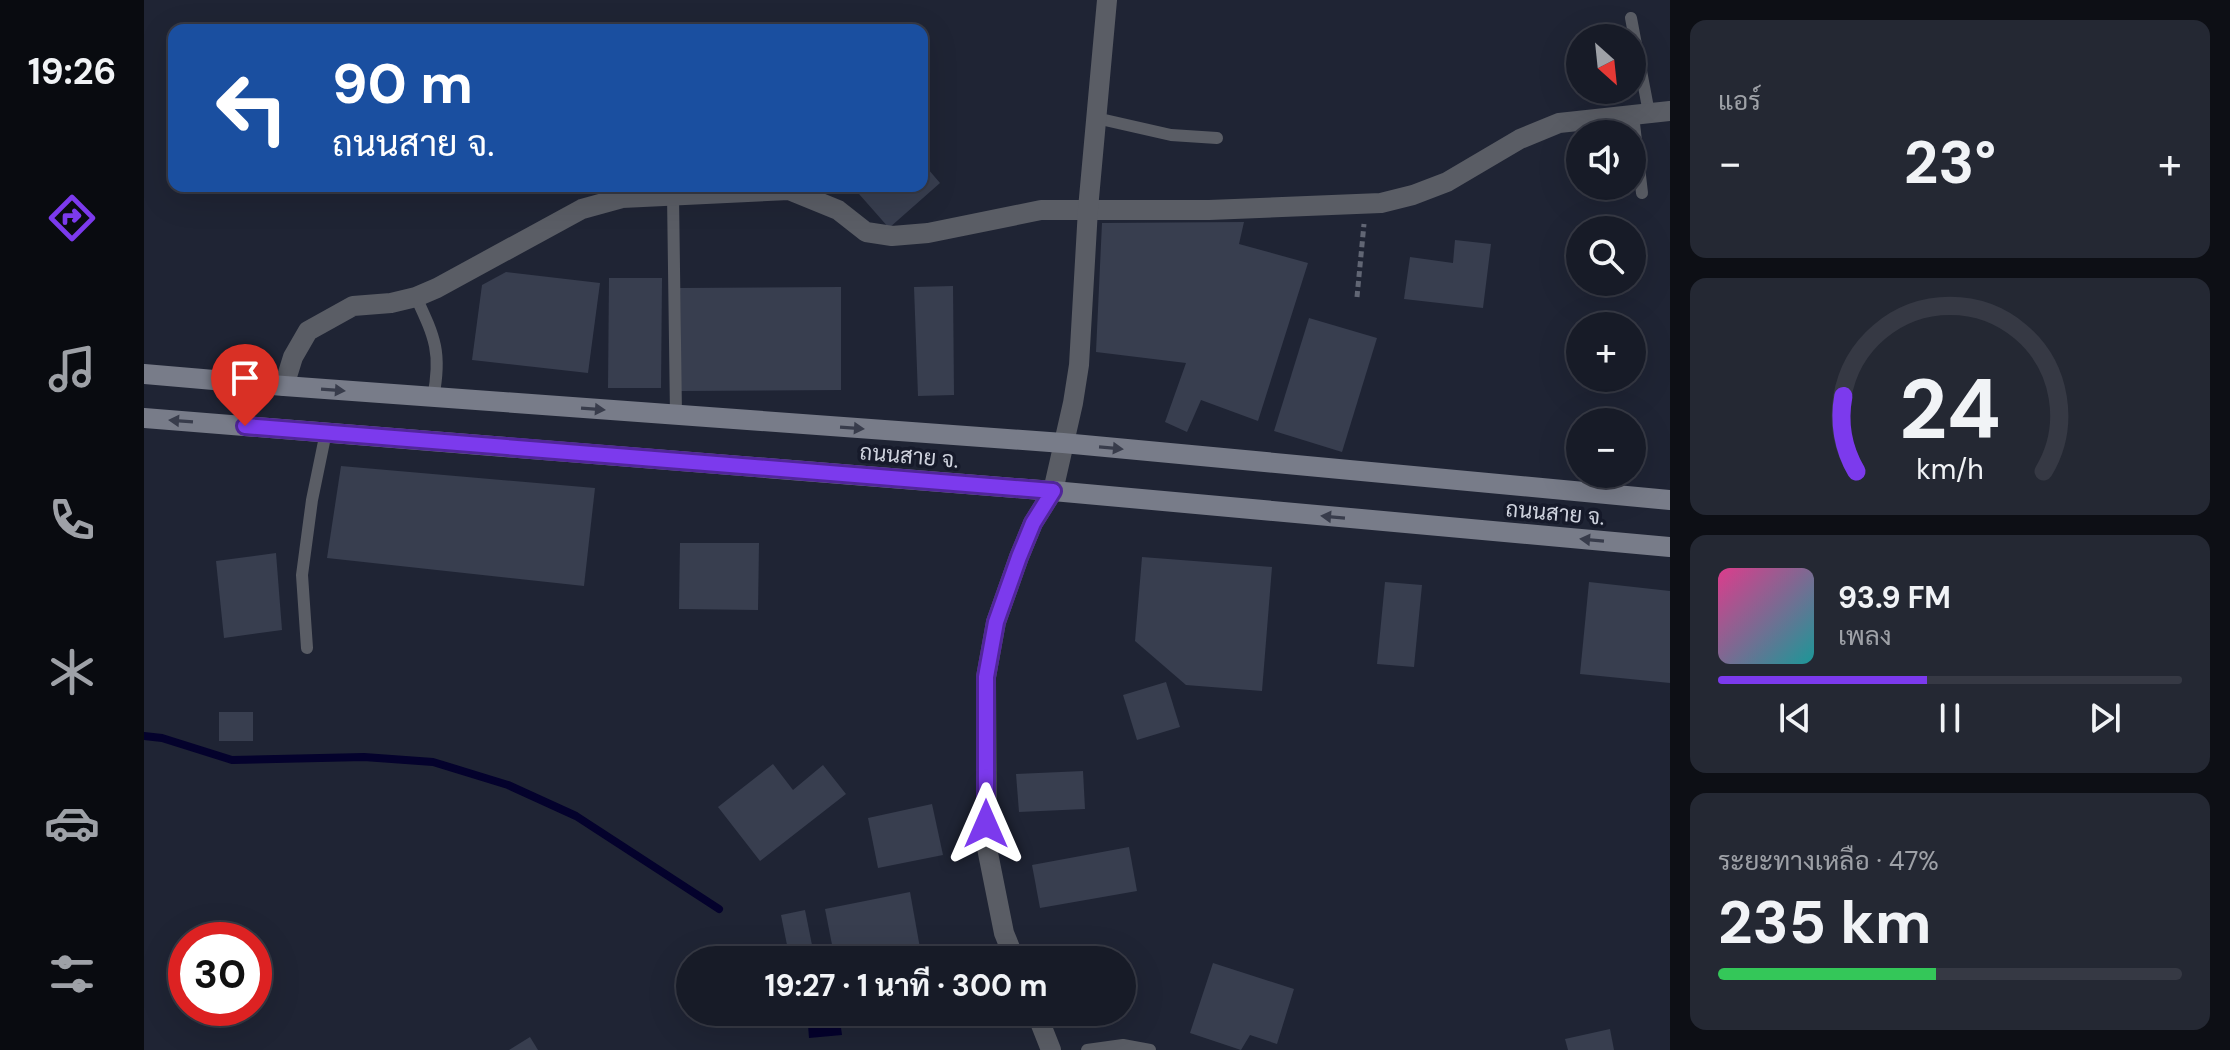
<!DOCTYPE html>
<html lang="th">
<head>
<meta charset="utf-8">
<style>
	body { margin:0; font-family:"DM Sans",Sarabun,sans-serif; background:#242833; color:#f1f3f6; height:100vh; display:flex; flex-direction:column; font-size:30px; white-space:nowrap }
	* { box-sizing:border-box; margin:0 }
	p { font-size:26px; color:#9ea1a7 }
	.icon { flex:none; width:44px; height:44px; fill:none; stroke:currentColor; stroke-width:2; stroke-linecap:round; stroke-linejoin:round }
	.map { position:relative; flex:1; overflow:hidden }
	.sheet { display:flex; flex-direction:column; gap:20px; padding:20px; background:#0d0f15; width:560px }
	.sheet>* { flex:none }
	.guide { position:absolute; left:24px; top:24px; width:760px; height:168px; border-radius:16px; box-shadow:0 8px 32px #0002,0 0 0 2px #363944; background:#1a4fa0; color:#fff; overflow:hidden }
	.needle { width:52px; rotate:153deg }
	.fabs { position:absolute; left:1422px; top:24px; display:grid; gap:16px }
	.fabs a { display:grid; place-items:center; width:80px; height:80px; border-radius:50%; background:#171b27; box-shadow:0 8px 32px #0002,0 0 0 2px #363944; font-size:40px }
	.speed { position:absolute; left:24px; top:922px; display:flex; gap:16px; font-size:40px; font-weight:700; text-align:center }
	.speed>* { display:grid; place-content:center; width:104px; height:104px; border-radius:50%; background:#171b27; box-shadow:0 8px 32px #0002,0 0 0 2px #363944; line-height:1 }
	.speed .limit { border:12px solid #d22; background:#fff; color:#111 }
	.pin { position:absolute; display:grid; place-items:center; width:68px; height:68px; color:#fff; margin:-82px -34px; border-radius:50% 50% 50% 0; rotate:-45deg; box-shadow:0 0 8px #0007 }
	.pin .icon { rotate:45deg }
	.me { position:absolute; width:88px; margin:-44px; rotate:0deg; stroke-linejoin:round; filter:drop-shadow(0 0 6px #0008) }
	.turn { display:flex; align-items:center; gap:28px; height:168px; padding:0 32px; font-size:36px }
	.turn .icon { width:104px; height:104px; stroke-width:2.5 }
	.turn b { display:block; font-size:56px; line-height:68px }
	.big { font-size:60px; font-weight:700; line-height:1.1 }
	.sheet .widget { flex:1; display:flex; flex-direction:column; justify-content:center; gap:12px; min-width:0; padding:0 28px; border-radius:16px; background:#242833 }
	.sheet .dial { align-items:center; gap:0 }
	.dial svg { height:208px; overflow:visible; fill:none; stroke:#363944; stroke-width:7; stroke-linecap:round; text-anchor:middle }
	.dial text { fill:#f1f3f6; stroke:none }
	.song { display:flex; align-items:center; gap:24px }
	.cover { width:96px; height:96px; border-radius:12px; background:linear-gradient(135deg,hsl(330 70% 55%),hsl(180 70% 35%)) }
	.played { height:8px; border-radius:4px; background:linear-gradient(90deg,#7c3aed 45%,#363944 45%) }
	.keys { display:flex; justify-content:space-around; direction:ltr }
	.heat { display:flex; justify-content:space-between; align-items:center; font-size:44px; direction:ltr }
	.charge { height:12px; border-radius:6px; background:linear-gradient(90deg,#34c759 47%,#363944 0) }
	.trip { position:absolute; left:532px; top:946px; width:460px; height:80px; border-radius:40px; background:#171b27; box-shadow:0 8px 32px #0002,0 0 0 2px #363944; font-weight:700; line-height:80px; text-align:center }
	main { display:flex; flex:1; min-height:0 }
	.dock { display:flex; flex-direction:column; width:144px; justify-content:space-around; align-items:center; background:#090b10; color:#9ea1a7 }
	.dock .icon { width:56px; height:56px }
	.dock .current { color:#7c3aed }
	.dock b { font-size:36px; color:#f1f3f6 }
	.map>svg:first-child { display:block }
	.water { fill:#04022c }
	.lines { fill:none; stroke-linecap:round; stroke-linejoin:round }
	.stream { stroke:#04022c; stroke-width:8 }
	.building { fill:#383e4f }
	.path { stroke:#616674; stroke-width:5; stroke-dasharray:6 4; stroke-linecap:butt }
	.service { stroke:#5a5d65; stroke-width:12 }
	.minor { stroke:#5a5d65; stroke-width:20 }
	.secondary { stroke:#787c89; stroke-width:20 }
	.oneway { fill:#383c4b }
	.route-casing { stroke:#51269a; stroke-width:20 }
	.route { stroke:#7c3aed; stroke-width:14 }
	.labels { text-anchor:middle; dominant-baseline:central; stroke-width:7; stroke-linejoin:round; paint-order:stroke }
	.street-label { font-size:22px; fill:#cfd3de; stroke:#161a2a }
</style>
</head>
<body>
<main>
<nav class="dock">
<b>19:26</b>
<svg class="icon current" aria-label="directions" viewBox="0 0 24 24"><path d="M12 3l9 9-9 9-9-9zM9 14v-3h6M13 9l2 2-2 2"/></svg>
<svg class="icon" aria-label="music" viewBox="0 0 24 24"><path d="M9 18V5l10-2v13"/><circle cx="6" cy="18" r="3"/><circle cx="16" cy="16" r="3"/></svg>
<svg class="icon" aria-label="phone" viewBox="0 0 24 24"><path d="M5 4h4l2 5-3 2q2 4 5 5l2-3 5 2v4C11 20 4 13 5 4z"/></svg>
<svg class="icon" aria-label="climate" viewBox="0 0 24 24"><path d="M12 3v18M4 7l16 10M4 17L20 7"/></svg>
<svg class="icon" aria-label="car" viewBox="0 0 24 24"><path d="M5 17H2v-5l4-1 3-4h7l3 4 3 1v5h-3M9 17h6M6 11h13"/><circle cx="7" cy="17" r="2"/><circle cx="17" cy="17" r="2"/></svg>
<svg class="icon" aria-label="filters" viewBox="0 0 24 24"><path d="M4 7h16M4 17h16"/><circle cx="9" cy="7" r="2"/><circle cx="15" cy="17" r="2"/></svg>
</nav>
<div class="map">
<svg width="1526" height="1050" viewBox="0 0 1526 1050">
	<rect width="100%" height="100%" fill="#1f2434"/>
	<!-- water -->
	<polygon class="water" points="663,1012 695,1012 698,1035 665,1038"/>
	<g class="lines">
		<!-- stream -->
		<polyline class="stream" points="0,736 18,738 88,760 220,757 289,762 364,785 432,816 575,909"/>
	</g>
	<!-- building -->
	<g class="building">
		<polygon points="778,162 796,183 745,228 708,186 778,186"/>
		<polygon points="1100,222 1095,244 1164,263 1114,421 1057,400 1043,432 1021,422 1042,363 952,352 958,223"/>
		<polygon points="1311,240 1347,244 1339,308 1260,299 1266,257 1309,263"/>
		<polygon points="362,272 456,283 444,373 328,360 338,285"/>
		<polygon points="465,278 518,278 517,388 464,388"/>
		<polygon points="809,286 810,395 774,396 770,287"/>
		<polygon points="697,287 697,390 537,391 536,288"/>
		<polygon points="1165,318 1233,338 1198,452 1130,431"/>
		<polygon points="197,466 451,488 440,586 183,558"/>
		<polygon points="536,543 615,543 614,610 535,609"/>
		<polygon points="132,553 138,630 80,638 72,561"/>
		<polygon points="998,557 1128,567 1118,691 1042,685 991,641"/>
		<polygon points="1241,582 1278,585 1270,667 1233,664"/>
		<polygon points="1445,582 1526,591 1526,683 1436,674"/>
		<polygon points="1022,682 1036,727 993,740 979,695"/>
		<rect x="75" y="712" width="34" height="29"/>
		<polygon points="629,764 649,790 679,765 702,794 616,861 574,807"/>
		<polygon points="939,771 941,809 875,812 872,774"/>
		<polygon points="788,804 799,855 734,868 724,818"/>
		<polygon points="985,847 993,891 896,908 888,865"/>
		<polygon points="766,892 776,948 712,960 691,960 681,909"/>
		<polygon points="661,910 668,945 644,950 637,915"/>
		<polygon points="1069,963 1150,989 1133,1044 1106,1035 1097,1050 1046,1033"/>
		<polygon points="1466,1029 1470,1050 1424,1050 1421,1039"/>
		<polygon points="386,1037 394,1050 365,1050"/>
	</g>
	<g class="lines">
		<!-- path -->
		<polyline class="path" points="1213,297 1220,224"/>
		<!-- service -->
		<g class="service">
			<polyline points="1487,18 1505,113"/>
			<polyline points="1489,115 1498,193"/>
			<polyline points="952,118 1027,135 1073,138"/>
			<polyline points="529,195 532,415"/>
			<path d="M272 297C291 338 298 353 289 398"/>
			<polyline points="163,648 158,575 168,500 182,432"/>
			<polyline points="943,1050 979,1045 1006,1050"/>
		</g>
		<!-- minor -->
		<g class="minor">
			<polyline points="140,386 149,357 164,331 209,306 247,303 272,297 293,288 438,209 478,198 645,190 694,210 722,232 748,236 784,233 897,210 1065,210 1237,203 1269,195 1303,182 1376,139 1415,123 1526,111"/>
			<polyline points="871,960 860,933 843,848 842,677 852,622 875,557 889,523 909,491 929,403 935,365 944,209 963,0"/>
			<polyline points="892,1012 907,1050"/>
		</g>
		<!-- secondary -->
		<g class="secondary">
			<polyline points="0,374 140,386 919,443 1526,500"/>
			<polyline points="0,418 909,491 1526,547"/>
		</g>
	</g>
	<!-- one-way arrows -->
	<defs><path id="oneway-solid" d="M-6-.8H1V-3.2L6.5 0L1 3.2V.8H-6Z" transform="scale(2)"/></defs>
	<g class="oneway">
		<use href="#oneway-solid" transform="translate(189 390) rotate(4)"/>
		<use href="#oneway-solid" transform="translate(449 409) rotate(4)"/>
		<use href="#oneway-solid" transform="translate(37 421) rotate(-176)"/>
		<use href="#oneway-solid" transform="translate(708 428) rotate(4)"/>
		<use href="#oneway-solid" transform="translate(967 448) rotate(5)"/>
		<use href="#oneway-solid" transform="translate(1189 517) rotate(-175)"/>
		<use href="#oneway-solid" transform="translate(1448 540) rotate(-175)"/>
	</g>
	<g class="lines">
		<!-- route casing -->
		<g class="route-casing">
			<polyline id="route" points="101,426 909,491 889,523 875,557 852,622 842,677 842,824"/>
		</g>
		<!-- route -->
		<use href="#route" class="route"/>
	</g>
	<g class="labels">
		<!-- street labels -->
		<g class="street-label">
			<text transform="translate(765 456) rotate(5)">ถนนสาย จ.</text>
			<text transform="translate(1411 513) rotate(5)">ถนนสาย จ.</text>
		</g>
	</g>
</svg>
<div class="fabs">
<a><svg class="needle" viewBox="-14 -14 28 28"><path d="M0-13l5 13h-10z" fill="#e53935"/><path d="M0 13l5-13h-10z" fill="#9ea1a7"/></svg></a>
<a><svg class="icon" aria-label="sound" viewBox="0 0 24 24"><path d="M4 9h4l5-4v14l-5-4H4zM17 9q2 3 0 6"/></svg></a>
<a><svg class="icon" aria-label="search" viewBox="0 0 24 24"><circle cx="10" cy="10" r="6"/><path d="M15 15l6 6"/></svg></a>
<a>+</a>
<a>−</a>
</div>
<div class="speed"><div class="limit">30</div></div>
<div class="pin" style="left:101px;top:426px;background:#d93025"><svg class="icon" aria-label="arrive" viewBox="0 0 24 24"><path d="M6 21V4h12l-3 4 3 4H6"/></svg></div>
<svg class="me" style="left:842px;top:824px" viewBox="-20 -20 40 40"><path d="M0-17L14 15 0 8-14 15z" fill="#7c3aed" stroke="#fff" stroke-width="4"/></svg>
<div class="trip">19:27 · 1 นาที · 300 m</div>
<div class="guide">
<div class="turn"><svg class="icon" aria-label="left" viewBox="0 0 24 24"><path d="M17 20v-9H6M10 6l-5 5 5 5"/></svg><div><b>90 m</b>ถนนสาย จ.</div></div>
</div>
</div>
<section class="sheet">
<div class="widget"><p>แอร์</p>
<div class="heat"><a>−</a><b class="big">23°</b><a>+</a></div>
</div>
<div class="widget dial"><svg viewBox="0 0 100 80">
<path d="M14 69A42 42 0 1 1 86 69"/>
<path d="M14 69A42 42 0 0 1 9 40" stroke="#7c3aed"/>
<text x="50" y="56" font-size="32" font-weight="700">24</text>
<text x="50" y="72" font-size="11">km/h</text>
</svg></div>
<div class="widget">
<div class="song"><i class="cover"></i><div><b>93.9 FM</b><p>เพลง</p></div></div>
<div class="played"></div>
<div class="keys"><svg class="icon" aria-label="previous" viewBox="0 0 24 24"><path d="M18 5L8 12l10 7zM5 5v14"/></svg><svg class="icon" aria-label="pause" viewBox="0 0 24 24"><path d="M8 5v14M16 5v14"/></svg><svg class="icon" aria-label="next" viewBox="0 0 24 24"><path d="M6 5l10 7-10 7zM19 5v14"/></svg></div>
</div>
<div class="widget"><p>ระยะทางเหลือ · 47%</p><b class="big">235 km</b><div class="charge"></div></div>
</section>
</main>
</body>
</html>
